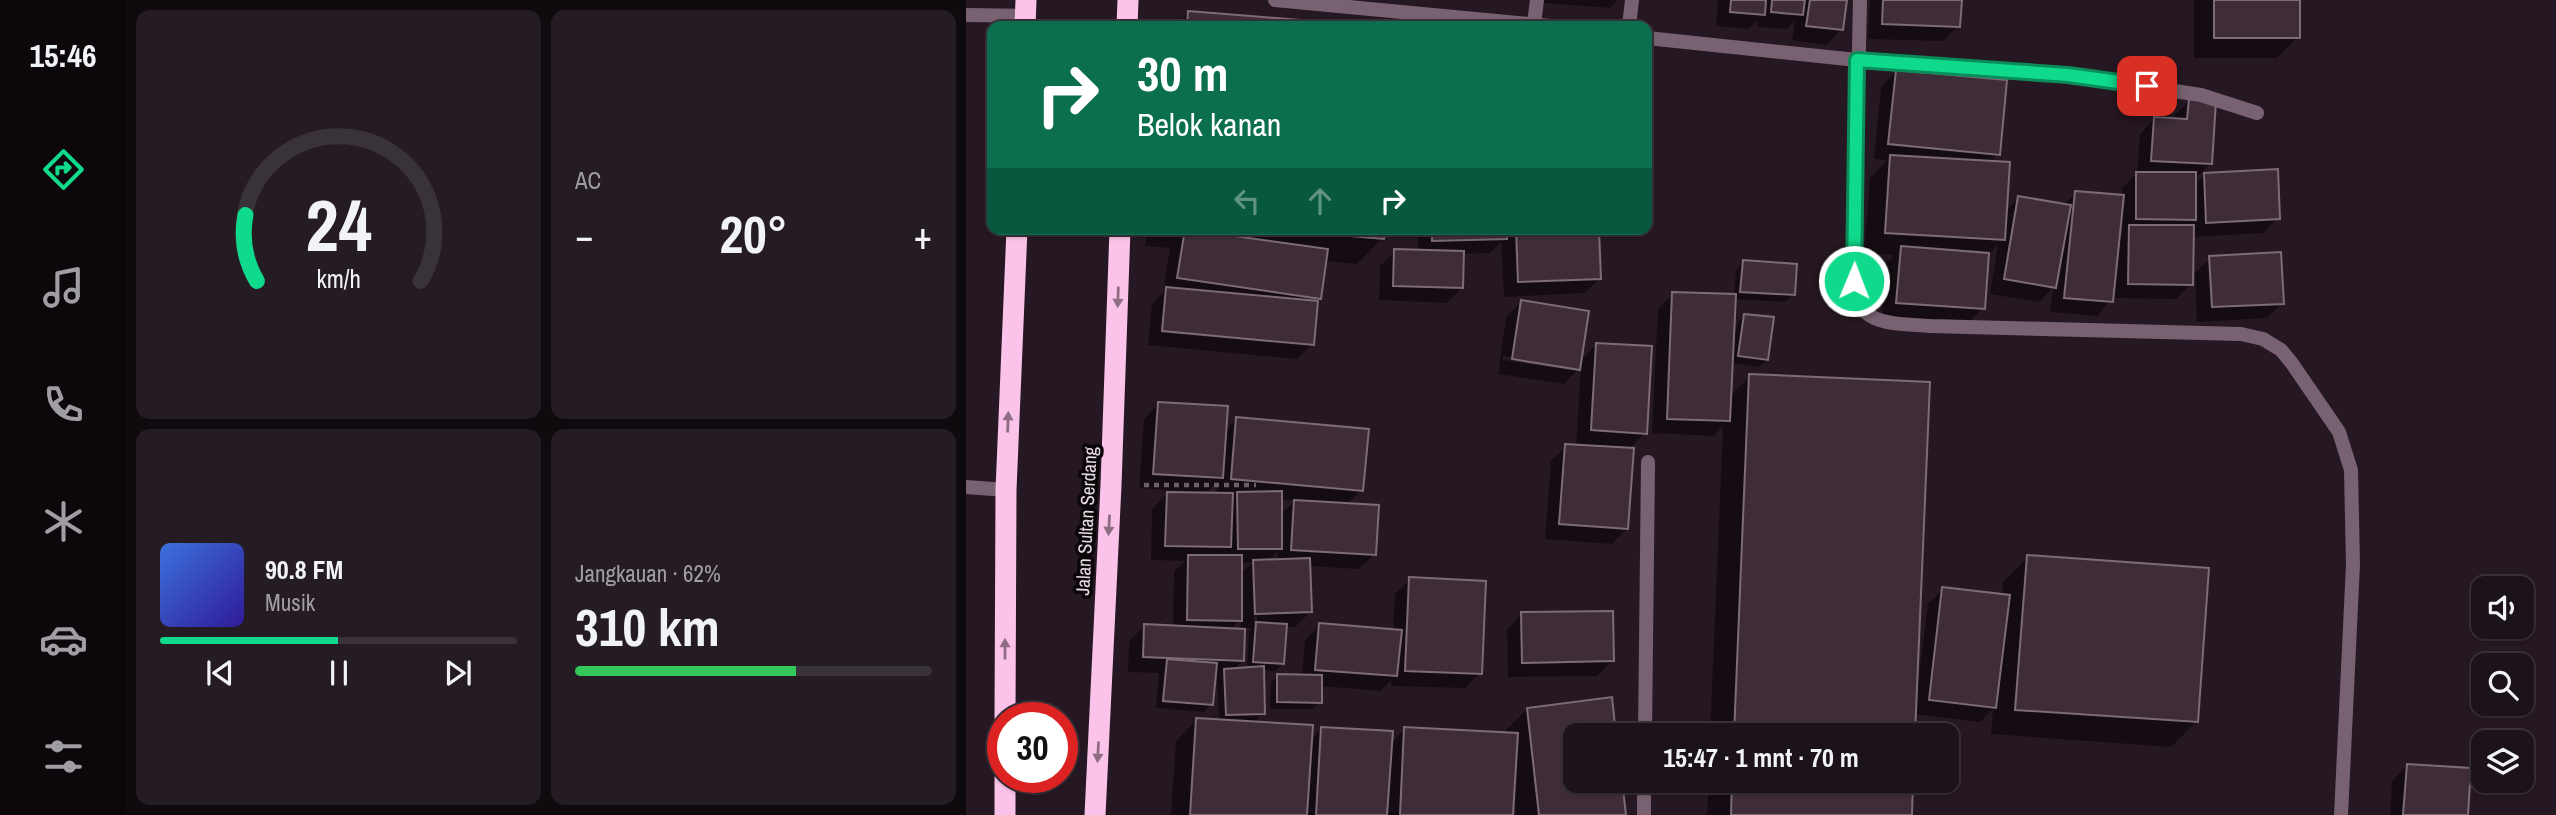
<!DOCTYPE html>
<html lang="id">
<head>
<meta charset="utf-8">
<style>
	body { margin:0; font-family:"Archivo Narrow",sans-serif; background:#251b23; color:#f1f3f6; height:100vh; display:flex; flex-direction:column; font-size:26px; white-space:nowrap }
	* { box-sizing:border-box; margin:0 }
	p { font-size:23px; color:#a09ea2 }
	.icon { flex:none; width:38px; height:38px; fill:none; stroke:currentColor; stroke-width:2; stroke-linecap:round; stroke-linejoin:round }
	.map { position:relative; flex:1; overflow:hidden }
	.details { display:flex; flex-direction:column; gap:10px; padding:10px; background:#0f0a0e; width:840px }
	.details>* { flex:none }
	.hud { position:absolute; left:21px; top:21px; width:665px; height:214px; border-radius:14px; box-shadow:0 2px 5px #0004,0 0 0 2px #3a3239; background:#0b6e4f; color:#fff; overflow:hidden }
	.fabs { position:absolute; left:1505px; top:576px; display:grid; gap:14px }
	.fabs a { display:grid; place-items:center; width:63px; height:63px; border-radius:14px; background:#1c121a; box-shadow:0 2px 5px #0004,0 0 0 2px #3a3239; font-size:35px }
	.speed { position:absolute; left:21px; top:702px; display:flex; gap:14px; font-size:35px; font-weight:700; text-align:center }
	.speed>* { display:grid; place-content:center; width:91px; height:91px; border-radius:50%; background:#1c121a; box-shadow:0 2px 5px #0004,0 0 0 2px #3a3239; line-height:1 }
	.speed .limit { border:10px solid #d22; background:#fff; color:#111 }
	.pin { position:absolute; display:grid; place-items:center; width:60px; height:60px; color:#fff; margin:-30px; border-radius:14px; box-shadow:0 4px 10px #0006 }
	.me { position:absolute; width:77px; margin:-38px; rotate:1deg; stroke-linejoin:round; filter:drop-shadow(0 0 5px #0008) }
	.turn { display:flex; align-items:center; gap:24px; height:147px; padding:0 35px; font-size:32px }
	.turn .icon { width:91px; height:91px; stroke-width:2.5 }
	.turn b { display:block; font-size:49px; line-height:60px }
	.lanes { display:flex; align-items:center; height:66px; padding:0 35px; background:#0003; justify-content:center; gap:35px; direction:ltr }
	.lanes .off { opacity:.35 }
	.big { font-size:52px; font-weight:800; line-height:1.1 }
	.details .widget { flex:1; display:flex; flex-direction:column; justify-content:center; gap:10px; min-width:0; padding:0 24px; border-radius:14px; background:#251b23 }
	.details .dial { align-items:center; gap:0 }
	.dial svg { height:182px; overflow:visible; fill:none; stroke:#3a3239; stroke-width:7; stroke-linecap:round; text-anchor:middle }
	.dial text { fill:#f1f3f6; stroke:none }
	.song { display:flex; align-items:center; gap:21px }
	.cover { width:84px; height:84px; border-radius:10px; background:linear-gradient(135deg,hsl(220 70% 55%),hsl(250 70% 35%)) }
	.played { height:7px; border-radius:4px; background:linear-gradient(90deg,#0fd98a 50%,#3a3239 50%) }
	.keys { display:flex; justify-content:space-around; direction:ltr }
	.heat { display:flex; justify-content:space-between; align-items:center; font-size:38px; direction:ltr }
	.charge { height:10px; border-radius:5px; background:linear-gradient(90deg,#34c759 62%,#3a3239 0) }
	.details .tiles { flex:1; display:grid; gap:10px; grid-template-columns:repeat(2,1fr) }
	.trip { position:absolute; left:597px; top:723px; width:396px; height:70px; border-radius:14px; background:#1c121a; box-shadow:0 2px 5px #0004,0 0 0 2px #3a3239; font-weight:800; line-height:70px; text-align:center }
	main { display:flex; flex:1; min-height:0 }
	.tabs { display:flex; flex-direction:column; width:126px; justify-content:space-around; align-items:center; background:#0b070a; color:#a09ea2 }
	.tabs .icon { width:49px; height:49px }
	.tabs .on { color:#0fd98a }
	.tabs b { font-size:32px; color:#f1f3f6 }
	.map>svg:first-child { display:block }
	.shadow { fill:#0007; fill-rule:evenodd }
	.building { fill:#3e2d38; stroke:#7d6b77; stroke-width:2 }
	.lines { fill:none; stroke-linecap:round; stroke-linejoin:round }
	.path { stroke:#6b5e67; stroke-width:4.5; stroke-dasharray:5 5; stroke-linecap:butt }
	.street { stroke:#786271; stroke-width:14 }
	.highway { stroke:#fbc3e9; stroke-width:21 }
	.oneway { fill:#8f6e84 }
	.route-casing { stroke:#0a8d5a; stroke-width:18 }
	.route { stroke:#0fd98a; stroke-width:12 }
	.labels { text-anchor:middle; dominant-baseline:central; stroke-width:7; stroke-linejoin:round; paint-order:stroke }
	.street-label { font-size:19px; fill:#e5dae1; stroke:#0b0609 }
</style>
</head>
<body>
<main>
<nav class="tabs">
<b>15:46</b>
<svg class="icon on" aria-label="directions" viewBox="0 0 24 24"><path d="M12 3l9 9-9 9-9-9zM9 14v-3h6M13 9l2 2-2 2"/></svg>
<svg class="icon" aria-label="music" viewBox="0 0 24 24"><path d="M9 18V5l10-2v13"/><circle cx="6" cy="18" r="3"/><circle cx="16" cy="16" r="3"/></svg>
<svg class="icon" aria-label="phone" viewBox="0 0 24 24"><path d="M5 4h4l2 5-3 2q2 4 5 5l2-3 5 2v4C11 20 4 13 5 4z"/></svg>
<svg class="icon" aria-label="climate" viewBox="0 0 24 24"><path d="M12 3v18M4 7l16 10M4 17L20 7"/></svg>
<svg class="icon" aria-label="car" viewBox="0 0 24 24"><path d="M5 17H2v-5l4-1 3-4h7l3 4 3 1v5h-3M9 17h6M6 11h13"/><circle cx="7" cy="17" r="2"/><circle cx="17" cy="17" r="2"/></svg>
<svg class="icon" aria-label="filters" viewBox="0 0 24 24"><path d="M4 7h16M4 17h16"/><circle cx="9" cy="7" r="2"/><circle cx="15" cy="17" r="2"/></svg>
</nav>
<section class="details">
<div class="tiles">
<div class="widget dial"><svg viewBox="0 0 100 80">
<path d="M14 69A42 42 0 1 1 86 69"/>
<path d="M14 69A42 42 0 0 1 9 40" stroke="#0fd98a"/>
<text x="50" y="56" font-size="32" font-weight="700">24</text>
<text x="50" y="72" font-size="11">km/h</text>
</svg></div>
<div class="widget"><p>AC</p>
<div class="heat"><a>−</a><b class="big">20°</b><a>+</a></div>
</div>
<div class="widget">
<div class="song"><i class="cover"></i><div><b>90.8 FM</b><p>Musik</p></div></div>
<div class="played"></div>
<div class="keys"><svg class="icon" aria-label="previous" viewBox="0 0 24 24"><path d="M18 5L8 12l10 7zM5 5v14"/></svg><svg class="icon" aria-label="pause" viewBox="0 0 24 24"><path d="M8 5v14M16 5v14"/></svg><svg class="icon" aria-label="next" viewBox="0 0 24 24"><path d="M6 5l10 7-10 7zM19 5v14"/></svg></div>
</div>
<div class="widget"><p>Jangkauan · 62%</p><b class="big">310 km</b><div class="charge"></div></div>
</div>
</section>
<div class="map">
<svg width="1590" height="815" viewBox="0 0 1590 815">
	<rect width="100%" height="100%" fill="#261822"/>
	<!-- shadow -->
	<g class="shadow">
		<polygon points="565,0 652,0 644,8 565,2"/>
		<polygon points="752,0 879,0 875,30 860,45 826,40 829,21 821,29 791,27 792,20 782,29 750,26"/>
		<polygon points="904,0 994,0 992,26 977,41 902,39"/>
		<polygon points="1228,0 1333,0 1332,37 1311,58 1228,58"/>
		<polygon points="223,12 389,26 209,26"/>
		<path d="M930 71 1032 154 1023 163 1040 211 1052 198 1097 205 1110 193 1156 197V188L1171 173 1174 134 1189 118 1208 120V116L1223 101 1244 164 1229 179V185L1239 174 1312 218 1297 233 1226 237 1225 284 1210 299 1146 298 1131 316 1084 312 1087 288 1073 302 1024 294 1032 245 1021 256 1017 308 1002 323 916 317 920 263 928 255 898 253 904 178 921 160 908 159 915 87ZM1153 224H1156V235L1152 239Z"/>
		<polygon points="181,229 417,229 416,238 391,264 359,261 353,298 350,301 346,344 331,359 182,345 186,304 197,293 204,248 179,246"/>
		<polygon points="451,229 632,229 634,278 619,293 538,297 535,242 524,253 496,254 496,288 481,303 413,300 414,266 429,251 452,251"/>
		<polygon points="1244,258 1316,303 1301,318 1231,322 1229,273"/>
		<polygon points="777,262 827,295 819,302 768,299 767,331 770,332 771,323 778,316 801,360 793,367 765,363 764,396 784,376 950,682 952,682 962,604 977,589 1036,596 1037,582 1062,557 1230,722 1205,747 1025,734 1027,709 1014,722 948,714 947,735 744,735 757,426 748,436 686,433 692,309 707,294 768,296 770,270"/>
		<path d="M555 302 614 361 631 344 679 433 662 450 661 529 646 544 579 539 585 461 600 446H610L615 366 598 384 532 374 540 317ZM537 356 603 366V370L537 360Z"/>
		<path d="M193 404 258 431 271 419 395 490 381 504 409 554 393 569 343 566 344 612 329 627H319L317 663 309 671 296 670 297 713 287 723 344 741 356 729 424 744 439 729 541 734 540 730 561 709 648 735H609V780L658 815H550L548 798H546L545 815H205L210 741 230 720 253 721 251 671H249L246 704 238 712 190 708 193 673 162 672 163 641 178 626 207 627 208 572 219 561 185 560 186 509 201 494H215V491L173 488 178 419ZM252 481 250 495H238ZM314 499 329 501 314 515ZM312 551 311 561H302ZM274 563H286L274 575ZM286 573H289L291 623H288ZM274 619 275 630H264ZM278 628H286L283 631 281 669 267 670 276 661Z"/>
		<polygon points="444,579 514,673 499,688 425,686 425,680 415,691 354,686 354,702 347,709 304,709 305,683 312,676 336,676 339,640 354,625 427,631 429,594"/>
		<polygon points="556,614 646,661 631,676 542,677 541,629"/>
		<polygon points="1441,766 1500,815 1424,815 1426,781"/>
		<polygon points="743,780 946,780 944,815 741,815"/>
	</g>
	<!-- building -->
	<g class="building">
		<polygon points="765,0 800,0 799,15 764,12"/>
		<polygon points="806,0 839,0 837,15 805,12"/>
		<polygon points="844,0 881,0 877,30 840,26"/>
		<polygon points="917,0 996,0 994,27 916,24"/>
		<rect x="1248" y="0" width="86" height="38"/>
		<polygon points="222,11 410,26 221,26"/>
		<polygon points="930,70 1041,80 1034,155 922,144"/>
		<polygon points="1223,99 1250,101 1246,164 1185,161 1188,117 1221,119"/>
		<polygon points="924,155 1044,162 1039,240 919,233"/>
		<polygon points="1312,169 1314,219 1240,223 1238,173"/>
		<polygon points="1170,172 1230,172 1230,220 1170,219"/>
		<polygon points="1109,191 1158,195 1147,302 1098,298"/>
		<polygon points="1052,196 1105,205 1090,288 1038,279"/>
		<polygon points="1163,225 1228,225 1227,285 1162,284"/>
		<polygon points="219,229 362,249 355,299 211,278"/>
		<polygon points="300,229 419,229 418,239"/>
		<polygon points="466,229 541,229 541,239 466,241"/>
		<polygon points="550,229 633,229 635,279 552,282"/>
		<polygon points="935,246 1023,253 1019,309 930,303"/>
		<polygon points="428,249 498,251 497,288 427,286"/>
		<polygon points="1315,252 1318,304 1246,307 1243,256"/>
		<polygon points="777,260 831,264 829,295 774,292"/>
		<polygon points="200,287 352,301 348,345 196,331"/>
		<polygon points="706,292 770,294 764,421 701,419"/>
		<polygon points="555,300 623,311 614,370 546,359"/>
		<polygon points="778,314 808,317 802,360 772,356"/>
		<polygon points="630,343 686,346 681,434 625,430"/>
		<polygon points="783,374 964,382 949,735 768,735"/>
		<polygon points="192,402 262,406 257,478 187,474"/>
		<polygon points="270,417 403,429 397,491 265,479"/>
		<polygon points="599,444 668,448 662,529 593,524"/>
		<polygon points="316,491 316,549 272,549 271,492"/>
		<polygon points="201,492 267,493 265,547 199,546"/>
		<polygon points="328,500 413,505 410,555 325,550"/>
		<polygon points="222,555 276,555 276,621 221,620"/>
		<polygon points="1061,555 1243,568 1232,722 1049,710"/>
		<polygon points="344,558 346,612 289,614 287,560"/>
		<polygon points="443,577 520,581 516,674 439,671"/>
		<polygon points="976,587 1044,595 1030,708 963,700"/>
		<polygon points="647,611 648,661 556,663 555,612"/>
		<polygon points="290,622 321,624 318,664 287,662"/>
		<polygon points="353,623 436,630 431,676 349,670"/>
		<polygon points="178,624 279,629 278,661 177,657"/>
		<polygon points="201,659 251,663 247,705 197,701"/>
		<polygon points="298,666 299,714 260,715 258,669"/>
		<polygon points="311,674 356,675 356,703 311,702"/>
		<polygon points="646,697 650,735 609,735 609,780 656,780 660,815 573,815 561,708"/>
		<polygon points="230,718 347,725 341,815 224,815"/>
		<polygon points="355,727 427,731 421,815 350,815"/>
		<polygon points="438,727 552,733 547,815 434,815"/>
		<polygon points="1441,764 1505,768 1502,815 1437,815"/>
		<polygon points="766,780 947,780 946,815 765,815"/>
	</g>
	<g class="lines">
		<!-- path -->
		<polyline class="path" points="178,485 290,485"/>
		<!-- street -->
		<g class="street">
			<polyline points="309,0 584,26"/>
			<path d="M894 0 888 281C888 327 928 323 964 326L1275 334 1297 339 1315 350 1325 362 1373 432 1385 470 1387 564 1375 815"/>
			<polyline points="0,15 60,16"/>
			<polyline points="568,24 571,0"/>
			<polyline points="663,26 666,0"/>
			<polyline points="681,38 891,60 1102,75 1235,95 1291,113"/>
			<polyline points="0,487 40,490"/>
			<polyline points="679,735 682,462"/>
			<polyline points="678,815 678,780"/>
		</g>
		<!-- highway -->
		<g class="highway">
			<polyline points="59,26 60,0"/>
			<polyline points="161,26 162,0"/>
			<polyline points="39,718 40,490 51,229"/>
			<polyline points="39,815 39,777"/>
			<polyline points="129,815 145,485 154,229"/>
		</g>
	</g>
	<!-- one-way arrows -->
	<defs><path id="oneway-solid" d="M-6-.8H1V-3.2L6.5 0L1 3.2V.8H-6Z" transform="scale(1.75)"/></defs>
	<g class="oneway">
		<use href="#oneway-solid" transform="translate(152 297) rotate(92)"/>
		<use href="#oneway-solid" transform="translate(42 422) rotate(-88)"/>
		<use href="#oneway-solid" transform="translate(143 525) rotate(93)"/>
		<use href="#oneway-solid" transform="translate(39 649) rotate(-90)"/>
		<use href="#oneway-solid" transform="translate(132 752) rotate(93)"/>
	</g>
	<g class="lines">
		<!-- route casing -->
		<g class="route-casing">
			<polyline id="route" points="888,281 891,60 1102,75 1181,86"/>
		</g>
		<!-- route -->
		<use href="#route" class="route"/>
	</g>
	<g class="labels">
		<!-- street labels -->
		<g class="street-label">
			<text transform="translate(120 521) rotate(-87)">Jalan Sultan Serdang</text>
		</g>
	</g>
</svg>
<div class="fabs">
<a><svg class="icon" aria-label="sound" viewBox="0 0 24 24"><path d="M4 9h4l5-4v14l-5-4H4zM17 9q2 3 0 6"/></svg></a>
<a><svg class="icon" aria-label="search" viewBox="0 0 24 24"><circle cx="10" cy="10" r="6"/><path d="M15 15l6 6"/></svg></a>
<a><svg class="icon" aria-label="layers" viewBox="0 0 24 24"><path d="M12 4l9 5-9 5-9-5zM3 14l9 5 9-5"/></svg></a>
</div>
<div class="speed"><div class="limit">30</div></div>
<div class="pin" style="left:1181px;top:86px;background:#d93025"><svg class="icon" aria-label="arrive" viewBox="0 0 24 24"><path d="M6 21V4h12l-3 4 3 4H6"/></svg></div>
<svg class="me" style="left:888px;top:281px" viewBox="-20 -20 40 40"><circle r="17" fill="#0fd98a" stroke="#fff" stroke-width="3"/><path d="M0-11L8 9 0 5-8 9z" fill="#fff"/></svg>
<div class="trip">15:47 · 1 mnt · 70 m</div>
<div class="hud">
<div class="turn"><svg class="icon" aria-label="right" viewBox="0 0 24 24"><path d="M7 20v-9h11M14 6l5 5-5 5"/></svg><div><b>30 m</b>Belok kanan</div></div>
<div class="lanes"><svg class="icon off" aria-label="left" viewBox="0 0 24 24"><path d="M17 20v-9H6M10 6l-5 5 5 5"/></svg><svg class="icon off" aria-label="ahead" viewBox="0 0 24 24"><path d="M12 20V5M6 11l6-6 6 6"/></svg><svg class="icon" aria-label="right" viewBox="0 0 24 24"><path d="M7 20v-9h11M14 6l5 5-5 5"/></svg></div>
</div>
</div>
</main>
</body>
</html>
